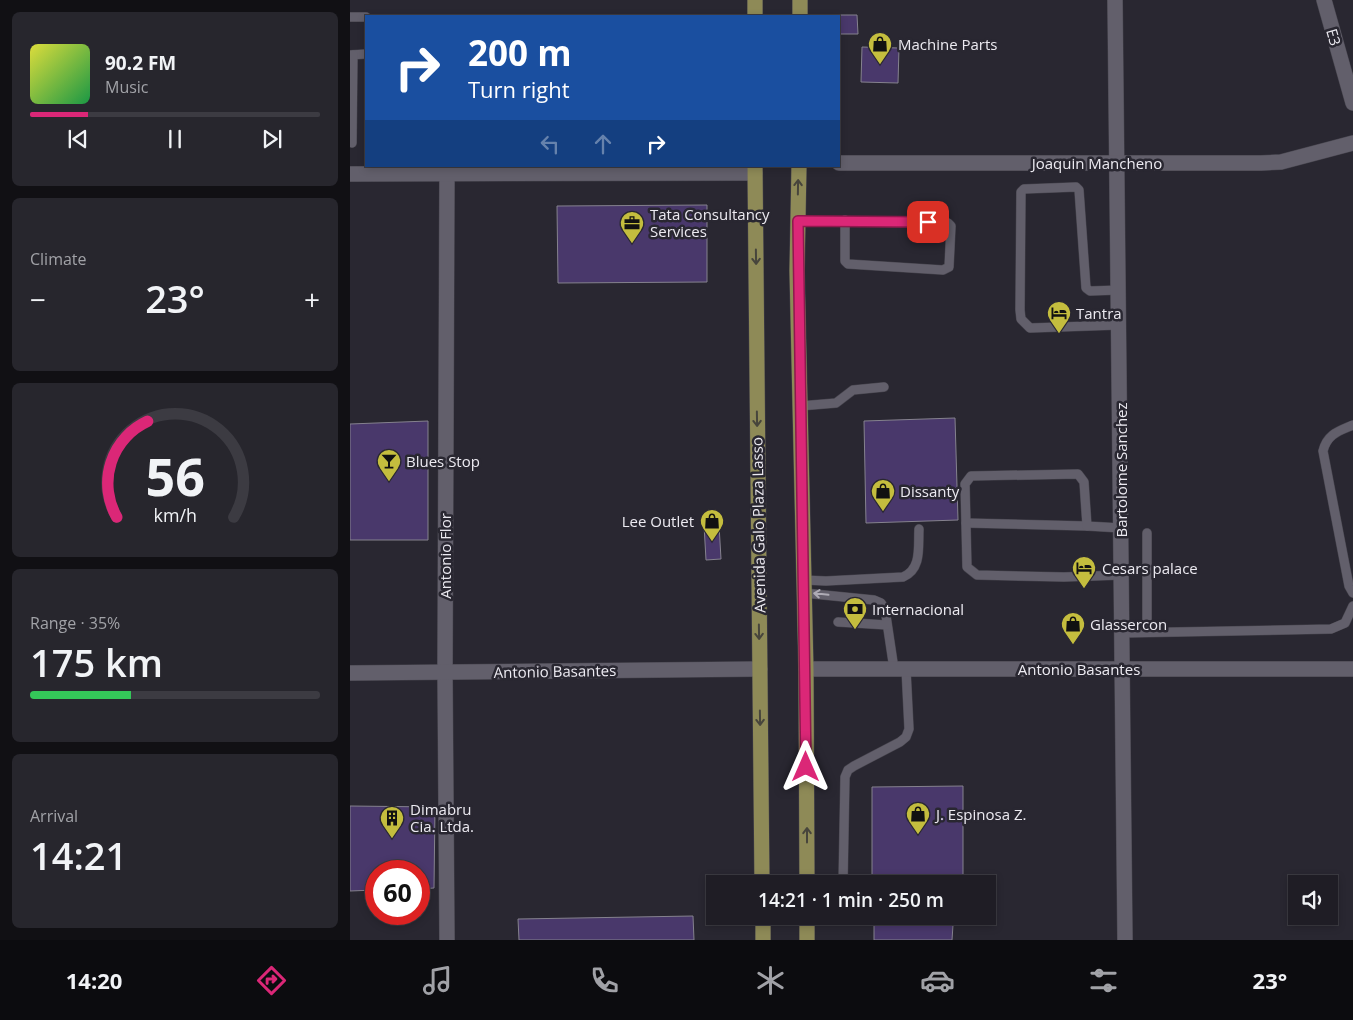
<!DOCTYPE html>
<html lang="en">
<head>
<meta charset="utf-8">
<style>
	body { margin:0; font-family:"Open Sans",sans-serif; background:#27262d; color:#f1f3f6; height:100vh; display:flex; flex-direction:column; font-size:19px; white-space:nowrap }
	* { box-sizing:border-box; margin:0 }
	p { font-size:16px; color:#a1a2a7 }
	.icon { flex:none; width:28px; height:28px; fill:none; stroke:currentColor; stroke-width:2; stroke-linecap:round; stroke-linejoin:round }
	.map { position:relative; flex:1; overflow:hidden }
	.panel { display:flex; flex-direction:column; gap:12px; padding:12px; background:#111014; width:350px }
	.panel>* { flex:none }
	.banner { position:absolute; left:15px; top:15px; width:475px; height:152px; border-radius:0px; box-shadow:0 2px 8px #0003,0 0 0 1px #3c3b42; background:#1a4fa0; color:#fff; overflow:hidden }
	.tools { position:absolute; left:938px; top:875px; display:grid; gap:10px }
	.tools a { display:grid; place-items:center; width:50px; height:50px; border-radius:0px; background:#1f1d25; box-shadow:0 2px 8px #0003,0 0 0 1px #3c3b42; font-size:25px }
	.speed { position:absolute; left:15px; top:860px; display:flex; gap:10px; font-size:25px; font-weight:700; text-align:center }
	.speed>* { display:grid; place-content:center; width:65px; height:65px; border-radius:50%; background:#1f1d25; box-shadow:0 2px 8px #0003,0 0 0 1px #3c3b42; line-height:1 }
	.speed .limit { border:8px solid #d22; background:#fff; color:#111 }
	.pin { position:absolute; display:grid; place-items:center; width:42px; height:42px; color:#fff; margin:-21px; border-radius:10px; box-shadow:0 2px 8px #0006 }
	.me { position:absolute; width:55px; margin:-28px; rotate:0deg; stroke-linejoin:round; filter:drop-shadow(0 0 4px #0008) }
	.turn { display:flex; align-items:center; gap:18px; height:105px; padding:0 20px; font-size:22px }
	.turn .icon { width:65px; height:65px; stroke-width:2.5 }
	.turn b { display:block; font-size:35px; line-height:42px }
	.lanes { display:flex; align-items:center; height:48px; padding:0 20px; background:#0003; justify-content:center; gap:25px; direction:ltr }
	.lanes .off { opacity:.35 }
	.big { font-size:38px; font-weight:600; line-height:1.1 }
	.panel .card { flex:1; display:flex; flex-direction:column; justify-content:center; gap:8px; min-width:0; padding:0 18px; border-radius:8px; background:#27262d }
	.panel .dial { align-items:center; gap:0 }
	.dial svg { height:130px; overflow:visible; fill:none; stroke:#3c3b42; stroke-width:7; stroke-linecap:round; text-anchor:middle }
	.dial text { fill:#f1f3f6; stroke:none }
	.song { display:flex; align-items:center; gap:15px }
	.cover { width:60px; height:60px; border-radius:8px; background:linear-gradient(135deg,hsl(60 70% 55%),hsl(140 70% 35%)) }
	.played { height:5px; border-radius:2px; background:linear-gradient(90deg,#db2777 20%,#3c3b42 20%) }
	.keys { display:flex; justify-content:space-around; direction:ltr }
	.heat { display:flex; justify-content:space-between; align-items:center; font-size:28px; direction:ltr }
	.charge { height:8px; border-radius:4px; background:linear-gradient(90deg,#34c759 35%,#3c3b42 0) }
	.trip { position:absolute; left:356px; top:875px; width:290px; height:50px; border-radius:0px; background:#1f1d25; box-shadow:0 2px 8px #0003,0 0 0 1px #3c3b42; font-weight:600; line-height:50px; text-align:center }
	.tab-bar { display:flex; height:80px; justify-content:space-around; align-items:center; background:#0c0c0f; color:#a1a2a7 }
	.tab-bar .icon { width:35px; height:35px }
	.tab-bar .selected { color:#db2777 }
	.tab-bar b { font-size:22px; color:#f1f3f6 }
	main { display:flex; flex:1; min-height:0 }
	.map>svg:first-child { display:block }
	.building { fill:#49386b; stroke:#85828e }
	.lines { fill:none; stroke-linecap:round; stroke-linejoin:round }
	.lane-casing { stroke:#46444d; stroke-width:10 }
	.street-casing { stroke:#46444d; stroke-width:16 }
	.primary-casing { stroke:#46444d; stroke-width:16 }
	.lane { stroke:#625f6b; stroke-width:9 }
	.street { stroke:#625f6b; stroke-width:15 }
	.primary { stroke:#8e8a57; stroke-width:15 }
	.oneway { stroke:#47453c }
	.oneway2 { stroke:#aeabb5 }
	.route-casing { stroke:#8e194d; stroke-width:12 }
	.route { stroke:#db2777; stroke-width:9 }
	.labels { text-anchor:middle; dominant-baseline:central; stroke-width:5; stroke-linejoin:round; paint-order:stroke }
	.street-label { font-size:15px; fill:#eceaf1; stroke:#292731 }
	.poi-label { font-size:15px; fill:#eceaf1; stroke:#292731; text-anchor:start }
</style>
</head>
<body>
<main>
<section class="panel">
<div class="card">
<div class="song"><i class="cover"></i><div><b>90.2 FM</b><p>Music</p></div></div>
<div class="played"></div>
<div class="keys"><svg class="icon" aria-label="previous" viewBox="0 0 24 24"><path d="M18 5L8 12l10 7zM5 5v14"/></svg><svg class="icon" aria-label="pause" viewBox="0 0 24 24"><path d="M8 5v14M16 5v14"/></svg><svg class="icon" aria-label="next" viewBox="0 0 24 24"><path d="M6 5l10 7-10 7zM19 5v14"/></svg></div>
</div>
<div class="card"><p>Climate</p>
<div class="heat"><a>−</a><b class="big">23°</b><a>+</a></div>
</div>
<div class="card dial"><svg viewBox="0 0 100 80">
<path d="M14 69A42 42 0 1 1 86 69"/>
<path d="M14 69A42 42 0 0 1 33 10" stroke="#db2777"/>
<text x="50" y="56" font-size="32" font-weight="700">56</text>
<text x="50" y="72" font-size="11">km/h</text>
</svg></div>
<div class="card"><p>Range · 35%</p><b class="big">175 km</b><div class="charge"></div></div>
<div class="card"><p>Arrival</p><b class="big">14:21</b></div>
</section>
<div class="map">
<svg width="1003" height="940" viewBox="0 0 1003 940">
	<rect width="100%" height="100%" fill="#292731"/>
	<!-- building -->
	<g class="building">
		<polygon points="489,15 507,15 508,34 489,34"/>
		<polygon points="512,47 549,48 548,83 511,82"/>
		<polygon points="357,205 357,282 208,283 207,206"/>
		<polygon points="605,418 608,520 516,523 514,421"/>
		<polygon points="78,421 78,540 0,540 0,424"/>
		<polygon points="354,525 369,525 371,559 356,560"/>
		<polygon points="613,786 613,884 522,884 522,787"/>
		<polygon points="0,806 85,807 84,888 69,889 69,871 26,871 26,890 0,891"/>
		<polygon points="343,916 344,940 169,940 168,919"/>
		<polygon points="524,925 603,925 602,940 524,940"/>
	</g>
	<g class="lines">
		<!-- lane casing -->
		<g class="lane-casing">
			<g id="lane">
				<polyline points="0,17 16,17"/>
				<polyline points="0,55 16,54"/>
				<polyline points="2,143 3,55"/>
				<polyline points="448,221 598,223 601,226 599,267 593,270 498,264 495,261 495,220"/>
				<polyline points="769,290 740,291 736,288 729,190 726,187 674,189 671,192 670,310 671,319 680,328 769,325"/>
				<polyline points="450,406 486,403 503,390 534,387"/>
				<path d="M1003 425C989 431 977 434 973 451L999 586 1003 593"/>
				<polyline points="616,523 737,526"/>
				<polyline points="771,528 737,526 734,482 728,474 621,476 615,484 617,567 627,575 714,577 772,575"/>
				<polyline points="797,533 797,632"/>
				<path d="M454 580 476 581 553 577C572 569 568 547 569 529"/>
				<polyline points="454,593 524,600 531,603 535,609 544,669"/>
				<polyline points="488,622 537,625"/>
				<polyline points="772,633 981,629 995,623 1003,606"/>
				<polyline points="493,884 495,777 498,770 504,766 550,742 556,737 559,729 556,669"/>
			</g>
		</g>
		<!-- street casing -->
		<g class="street-casing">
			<g id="street">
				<polyline points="765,0 775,940"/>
				<polyline points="974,0 1003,103"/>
				<polyline points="489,163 911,163 931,162 1003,143"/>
				<polyline points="97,172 95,672 97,940"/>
				<polyline points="0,174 405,173"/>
				<polyline points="456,669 1003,669"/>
				<polyline points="0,673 410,669"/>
			</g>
		</g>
		<!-- primary casing -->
		<g class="primary-casing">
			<g id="primary">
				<polyline points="405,16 405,0"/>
				<polyline points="450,16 450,0"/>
				<polyline points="405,166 412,884"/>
				<polyline points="449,166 447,271 456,669 457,884"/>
				<polyline points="413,916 413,940"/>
				<polyline points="457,916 457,940"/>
			</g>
		</g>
		<!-- lane -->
		<use href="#lane" class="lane"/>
		<!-- street -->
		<use href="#street" class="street"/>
		<!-- primary -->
		<use href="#primary" class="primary"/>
	</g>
	<!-- one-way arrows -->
	<defs><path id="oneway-shaft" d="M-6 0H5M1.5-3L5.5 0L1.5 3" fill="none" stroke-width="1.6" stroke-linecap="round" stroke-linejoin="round" transform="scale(1.25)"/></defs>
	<g class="oneway">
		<use href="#oneway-shaft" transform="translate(448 187) rotate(-89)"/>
		<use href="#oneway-shaft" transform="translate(406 257) rotate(89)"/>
		<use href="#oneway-shaft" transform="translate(407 419) rotate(89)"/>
		<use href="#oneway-shaft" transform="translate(409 632) rotate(89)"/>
		<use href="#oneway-shaft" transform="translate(410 718) rotate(89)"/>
		<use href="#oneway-shaft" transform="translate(457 835) rotate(-90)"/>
	</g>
	<use class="oneway2" href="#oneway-shaft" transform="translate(471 594) rotate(-174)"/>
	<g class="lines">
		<!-- route casing -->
		<g class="route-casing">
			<polyline id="route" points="456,767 448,221 578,222"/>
		</g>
		<!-- route -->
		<use href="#route" class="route"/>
	</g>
	<!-- icons -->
	<defs>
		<g id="shop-pin" transform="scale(1.25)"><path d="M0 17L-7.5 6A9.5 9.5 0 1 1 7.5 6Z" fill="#c4bd3e" stroke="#292731"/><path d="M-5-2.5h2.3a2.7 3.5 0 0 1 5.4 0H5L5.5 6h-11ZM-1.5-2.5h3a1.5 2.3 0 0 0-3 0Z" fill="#111"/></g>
		<g id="office-pin" transform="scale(1.25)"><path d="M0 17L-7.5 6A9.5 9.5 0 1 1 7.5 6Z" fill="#c4bd3e" stroke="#292731"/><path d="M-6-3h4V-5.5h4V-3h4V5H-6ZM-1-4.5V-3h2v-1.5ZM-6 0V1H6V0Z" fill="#111"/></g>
		<g id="hotel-pin" transform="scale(1.25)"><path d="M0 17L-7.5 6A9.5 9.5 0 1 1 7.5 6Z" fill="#c4bd3e" stroke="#292731"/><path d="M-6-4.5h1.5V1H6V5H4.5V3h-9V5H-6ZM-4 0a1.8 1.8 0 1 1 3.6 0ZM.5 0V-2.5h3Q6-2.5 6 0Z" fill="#111"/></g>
		<g id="bar-pin" transform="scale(1.25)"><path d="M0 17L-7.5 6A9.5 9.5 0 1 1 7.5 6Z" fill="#c4bd3e" stroke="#292731"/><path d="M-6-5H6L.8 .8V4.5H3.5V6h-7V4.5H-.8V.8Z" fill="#111"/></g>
		<g id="bank-pin" transform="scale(1.25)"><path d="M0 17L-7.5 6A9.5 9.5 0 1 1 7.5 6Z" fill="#c4bd3e" stroke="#292731"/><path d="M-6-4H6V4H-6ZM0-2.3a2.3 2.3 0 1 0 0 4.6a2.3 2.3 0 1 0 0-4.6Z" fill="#111"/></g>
		<g id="building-pin" transform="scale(1.25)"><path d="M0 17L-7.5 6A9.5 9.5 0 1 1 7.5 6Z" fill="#c4bd3e" stroke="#292731"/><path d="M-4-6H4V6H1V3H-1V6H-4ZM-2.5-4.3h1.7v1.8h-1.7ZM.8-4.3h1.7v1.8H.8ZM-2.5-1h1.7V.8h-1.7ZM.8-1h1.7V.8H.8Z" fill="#111"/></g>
	</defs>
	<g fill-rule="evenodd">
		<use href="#shop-pin" x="530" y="44"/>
		<use href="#office-pin" x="282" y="223"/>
		<use href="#hotel-pin" x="709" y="313"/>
		<use href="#bar-pin" x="39" y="461"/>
		<use href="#shop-pin" x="533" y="491"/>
		<use href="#shop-pin" x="362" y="521"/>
		<use href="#hotel-pin" x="734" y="568"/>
		<use href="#bank-pin" x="505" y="609"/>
		<use href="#shop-pin" x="723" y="624"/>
		<use href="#shop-pin" x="568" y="814"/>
		<use href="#building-pin" x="42" y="818"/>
	</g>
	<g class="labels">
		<!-- street labels -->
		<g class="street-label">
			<text transform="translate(984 37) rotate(74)">E3</text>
			<text x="747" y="163">Joaquin Mancheno</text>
			<text transform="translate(771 470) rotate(-90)">Bartolome Sanchez</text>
			<text transform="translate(408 525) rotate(-91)">Avenida Galo Plaza Lasso</text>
			<text transform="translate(95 556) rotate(-90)">Antonio Flor</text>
			<text x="729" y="669">Antonio Basantes</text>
			<text transform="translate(205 671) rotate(-1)">Antonio Basantes</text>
		</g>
		<!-- poi labels -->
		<g class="poi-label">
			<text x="548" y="44">Machine Parts</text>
			<text x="300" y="214">Tata Consultancy<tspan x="300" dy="17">Services</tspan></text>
			<text x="726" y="313">Tantra</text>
			<text x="56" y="461">Blues Stop</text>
			<text x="550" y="491">Dissanty</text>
			<text x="344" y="521" text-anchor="end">Lee Outlet</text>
			<text x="752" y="568">Cesars palace</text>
			<text x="522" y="609">Internacional</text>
			<text x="740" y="624">Glassercon</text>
			<text x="60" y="809">Dimabru<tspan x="60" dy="17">Cia. Ltda.</tspan></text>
			<text x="586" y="814">J. Espinosa Z.</text>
		</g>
	</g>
</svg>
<div class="tools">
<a><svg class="icon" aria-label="sound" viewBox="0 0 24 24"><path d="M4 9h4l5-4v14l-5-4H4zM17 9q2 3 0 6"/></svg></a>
</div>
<div class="speed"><div class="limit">60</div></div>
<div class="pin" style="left:578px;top:222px;background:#d93025"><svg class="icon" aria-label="arrive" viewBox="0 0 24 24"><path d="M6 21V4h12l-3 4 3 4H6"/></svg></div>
<svg class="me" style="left:456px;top:767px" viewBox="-20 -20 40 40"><path d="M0-17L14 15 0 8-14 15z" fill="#db2777" stroke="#fff" stroke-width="4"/></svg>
<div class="trip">14:21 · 1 min · 250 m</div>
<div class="banner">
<div class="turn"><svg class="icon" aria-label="right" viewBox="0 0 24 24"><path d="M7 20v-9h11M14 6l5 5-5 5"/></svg><div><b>200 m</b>Turn right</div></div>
<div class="lanes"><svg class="icon off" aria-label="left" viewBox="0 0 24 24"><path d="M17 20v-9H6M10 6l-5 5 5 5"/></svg><svg class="icon off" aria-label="ahead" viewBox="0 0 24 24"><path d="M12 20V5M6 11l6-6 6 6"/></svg><svg class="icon" aria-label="right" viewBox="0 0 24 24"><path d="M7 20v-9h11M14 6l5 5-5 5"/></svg></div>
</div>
</div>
</main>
<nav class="tab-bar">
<b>14:20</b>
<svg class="icon selected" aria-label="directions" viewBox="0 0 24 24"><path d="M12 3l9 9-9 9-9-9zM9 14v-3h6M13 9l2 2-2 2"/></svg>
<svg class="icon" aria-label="music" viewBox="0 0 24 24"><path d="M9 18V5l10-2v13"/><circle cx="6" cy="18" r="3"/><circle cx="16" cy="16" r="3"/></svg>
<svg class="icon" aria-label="phone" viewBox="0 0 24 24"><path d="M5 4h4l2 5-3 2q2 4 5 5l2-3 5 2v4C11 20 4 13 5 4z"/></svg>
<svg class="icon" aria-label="climate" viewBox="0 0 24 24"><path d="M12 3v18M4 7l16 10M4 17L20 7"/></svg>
<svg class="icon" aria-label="car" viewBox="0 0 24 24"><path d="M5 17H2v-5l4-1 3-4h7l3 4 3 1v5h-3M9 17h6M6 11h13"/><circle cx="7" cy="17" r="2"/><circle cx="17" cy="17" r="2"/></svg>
<svg class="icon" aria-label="filters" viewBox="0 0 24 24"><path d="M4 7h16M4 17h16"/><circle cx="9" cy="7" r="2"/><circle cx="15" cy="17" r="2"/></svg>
<b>23°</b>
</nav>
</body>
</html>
